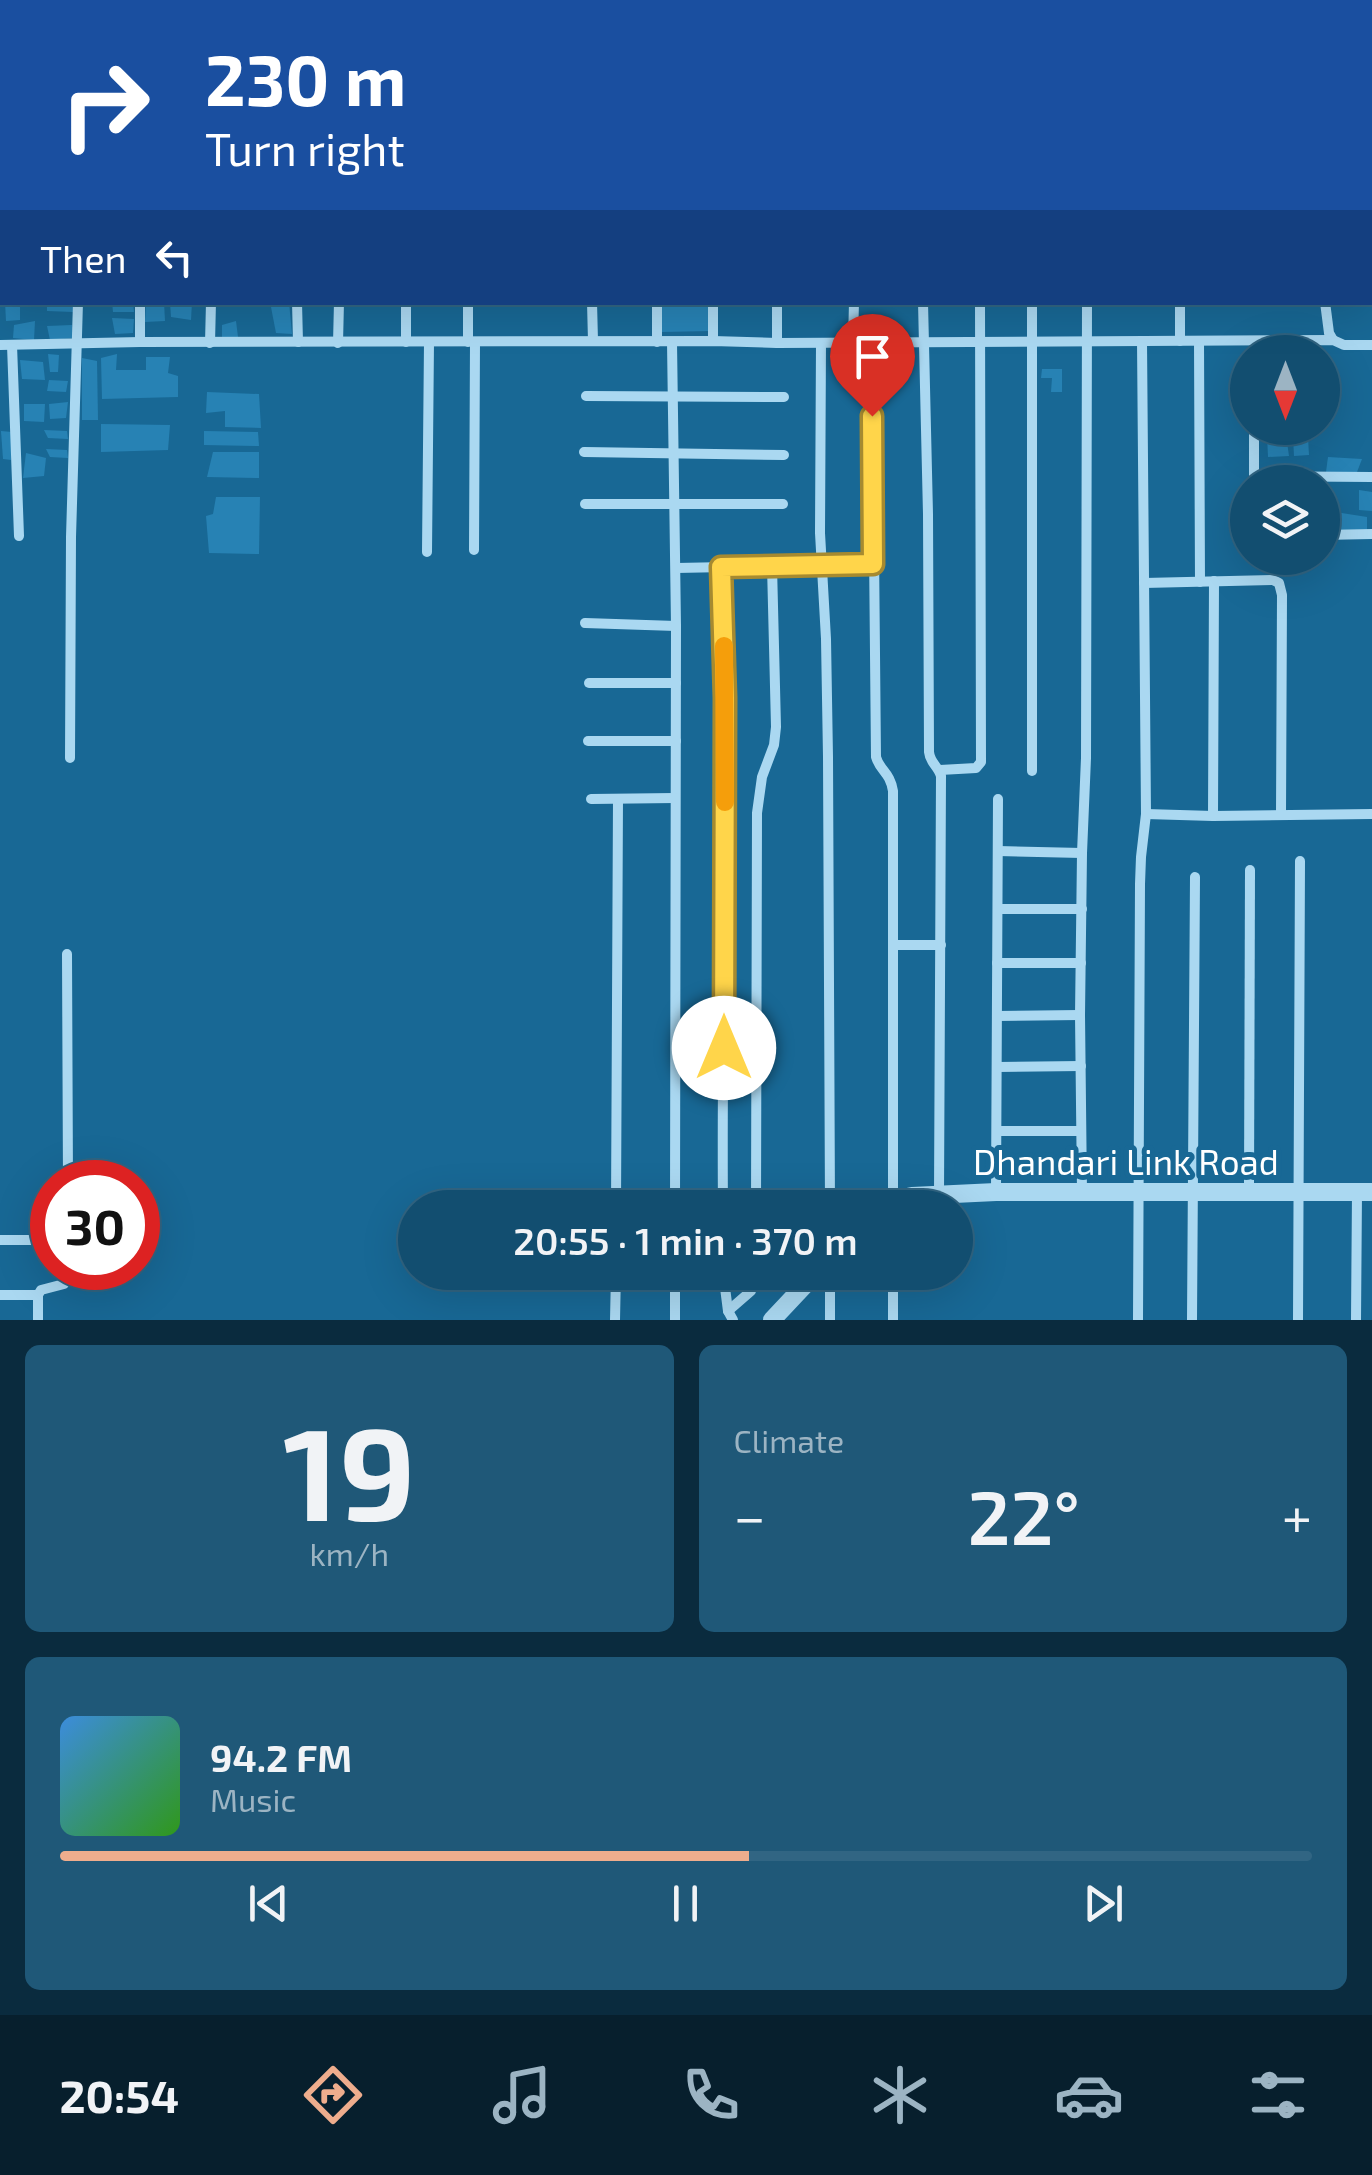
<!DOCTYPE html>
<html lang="en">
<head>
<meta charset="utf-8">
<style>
	body { margin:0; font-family:"Exo 2",sans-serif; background:#1f5878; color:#f1f3f6; height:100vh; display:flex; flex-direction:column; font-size:38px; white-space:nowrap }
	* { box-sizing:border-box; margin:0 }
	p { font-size:32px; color:#9cb4c3 }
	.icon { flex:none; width:55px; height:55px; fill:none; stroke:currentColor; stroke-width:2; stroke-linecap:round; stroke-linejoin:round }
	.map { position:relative; height:1320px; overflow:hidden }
	.sheet { display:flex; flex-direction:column; gap:25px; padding:25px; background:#0a2b3e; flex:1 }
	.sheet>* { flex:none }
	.hud { position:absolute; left:0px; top:0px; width:1372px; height:305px; box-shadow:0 10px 40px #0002,0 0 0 2px #316583; background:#1a4fa0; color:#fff; overflow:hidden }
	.needle { width:65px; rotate:180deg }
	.buttons { position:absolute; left:1230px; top:335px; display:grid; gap:20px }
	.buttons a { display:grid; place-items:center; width:110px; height:110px; border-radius:50%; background:#124e70; box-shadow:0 10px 40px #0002,0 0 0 2px #316583; font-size:50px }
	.speed { position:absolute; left:30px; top:1160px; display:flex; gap:20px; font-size:50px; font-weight:700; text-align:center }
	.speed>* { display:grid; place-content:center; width:130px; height:130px; border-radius:50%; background:#124e70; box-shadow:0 10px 40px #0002,0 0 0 2px #316583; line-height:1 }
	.speed .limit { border:15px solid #d22; background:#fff; color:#111 }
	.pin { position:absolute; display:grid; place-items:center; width:85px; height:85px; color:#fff; margin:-102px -42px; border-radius:50% 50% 50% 0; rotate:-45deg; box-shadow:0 0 10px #0007 }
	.pin .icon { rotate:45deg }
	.me { position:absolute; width:110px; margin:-55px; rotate:0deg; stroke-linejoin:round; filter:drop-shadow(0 0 8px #0008) }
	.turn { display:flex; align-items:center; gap:35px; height:210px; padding:0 40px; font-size:45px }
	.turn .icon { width:130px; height:130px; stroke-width:2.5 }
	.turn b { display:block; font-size:70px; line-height:85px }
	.then { display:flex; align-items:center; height:95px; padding:0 40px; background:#0003; gap:20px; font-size:38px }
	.big { font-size:75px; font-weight:600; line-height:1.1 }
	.sheet .tile { flex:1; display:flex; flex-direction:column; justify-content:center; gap:15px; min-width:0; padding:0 35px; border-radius:15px; background:#1f5878 }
	.sheet .dial { align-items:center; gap:0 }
	.dial b { font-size:130px; line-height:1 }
	.song { display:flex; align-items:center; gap:30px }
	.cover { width:120px; height:120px; border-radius:15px; background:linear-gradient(135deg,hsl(210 70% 55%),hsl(110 70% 35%)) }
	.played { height:10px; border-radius:5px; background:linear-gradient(90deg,#eead8d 55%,#316583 55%) }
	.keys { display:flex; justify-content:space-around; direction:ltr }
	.heat { display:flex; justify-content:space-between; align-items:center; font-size:55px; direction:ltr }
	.sheet .tiles { flex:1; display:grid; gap:25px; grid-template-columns:1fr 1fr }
	.tile:last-child { grid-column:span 2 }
	.trip { position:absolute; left:398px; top:1190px; width:575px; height:100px; border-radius:50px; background:#124e70; box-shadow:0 10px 40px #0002,0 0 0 2px #316583; font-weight:600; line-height:100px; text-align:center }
	.dock { display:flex; height:160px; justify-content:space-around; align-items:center; background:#071f2d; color:#9cb4c3 }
	.dock .icon { width:70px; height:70px }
	.dock .on { color:#eead8d }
	.dock b { font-size:45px; color:#f1f3f6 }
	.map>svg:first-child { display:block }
	.building { fill:#2782b4 }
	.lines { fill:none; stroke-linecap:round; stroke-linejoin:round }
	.minor { stroke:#aad8f1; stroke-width:10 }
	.tertiary { stroke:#aad8f1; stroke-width:18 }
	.route-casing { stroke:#a68a30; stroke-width:25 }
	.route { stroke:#ffd54a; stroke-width:18 }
	.slow { stroke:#f59e0b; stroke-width:18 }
	.labels { text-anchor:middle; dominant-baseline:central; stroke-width:10; stroke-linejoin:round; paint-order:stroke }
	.street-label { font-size:35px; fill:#fff; stroke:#186895 }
</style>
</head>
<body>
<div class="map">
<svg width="1372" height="1320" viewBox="0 0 1372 1320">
	<rect width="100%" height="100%" fill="#186895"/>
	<!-- building -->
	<g class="building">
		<polygon points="5,302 20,302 20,320 6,321"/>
		<polygon points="47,302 73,302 73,312 47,311"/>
		<polygon points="112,302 133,302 134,312 113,312"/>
		<polygon points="146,302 164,302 165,321 145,322"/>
		<polygon points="170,302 192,302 191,320 171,317"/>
		<polygon points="270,302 289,302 292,334 276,333"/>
		<polygon points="711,304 711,331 662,332 662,305"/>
		<polygon points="112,318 134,319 133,333 115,334"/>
		<polygon points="35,321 34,340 13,338 14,325"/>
		<polygon points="236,321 238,337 222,338 222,325"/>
		<polygon points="72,325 73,338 50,340 47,326"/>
		<polygon points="48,354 59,355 58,372 50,372"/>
		<polygon points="117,354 116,370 146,370 146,357 170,357 168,373 178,376 178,397 102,399 101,358"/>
		<polygon points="82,358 97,361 98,420 82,420"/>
		<polygon points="20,360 43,362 45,380 22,379"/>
		<polygon points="1042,369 1062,369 1062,392 1051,392 1052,378 1041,378"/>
		<polygon points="49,380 68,381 66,392 47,391"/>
		<polygon points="207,392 259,394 261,428 225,427 225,411 206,413"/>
		<polygon points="68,402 66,418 50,419 49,404"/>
		<polygon points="24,404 45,404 44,422 24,421"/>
		<polygon points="101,424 170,425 168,450 101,452"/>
		<polygon points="44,430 67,431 68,439 48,438"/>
		<polygon points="1,431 12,432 11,460 3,459"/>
		<polygon points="204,431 258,432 259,446 204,445"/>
		<polygon points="1267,435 1287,442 1289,456 1268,457"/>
		<polygon points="1293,437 1308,438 1309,455 1294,456"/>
		<polygon points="46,449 67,450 68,458 50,457"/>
		<polygon points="213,452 259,452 259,478 207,477"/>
		<polygon points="26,453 46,458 44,476 23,478"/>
		<polygon points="1328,457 1362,459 1357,472 1326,472"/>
		<polygon points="1359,490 1372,492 1372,511 1359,510"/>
		<polygon points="216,497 260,497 259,554 209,553 206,516 213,514"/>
		<polygon points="1329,511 1367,517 1367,531 1327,530"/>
	</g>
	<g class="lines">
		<!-- minor -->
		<g class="minor">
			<polyline points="17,0 17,2"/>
			<polyline points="76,0 76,2"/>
			<polyline points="139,0 139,2"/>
			<polyline points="210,0 210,2"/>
			<polyline points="471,0 471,2"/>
			<polyline points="714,0 714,2"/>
			<polyline points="764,0 764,2"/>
			<polyline points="853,0 853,2"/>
			<polyline points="1325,0 1325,2"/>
			<polyline points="529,2 529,0"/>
			<polyline points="567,2 567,0"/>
			<polyline points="640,2 640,0"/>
			<polyline points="1245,2 1245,0"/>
			<polyline points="0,239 2,239"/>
			<polyline points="140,302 140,342"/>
			<polyline points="297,302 298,342"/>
			<polyline points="592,302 593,341"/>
			<polyline points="713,302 713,341"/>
			<polyline points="777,302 777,343"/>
			<path d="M923 302 928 514 929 752C930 763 938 766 941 776L939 1195"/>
			<polyline points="1325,302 1329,333 1333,340"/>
			<polyline points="1180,341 1180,302"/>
			<polyline points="1199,341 1200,582"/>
			<polyline points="406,342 406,302"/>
			<polyline points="468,342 468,302"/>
			<polyline points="657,342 657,302"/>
			<polyline points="672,342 676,626 675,1208"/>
			<polyline points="853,342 854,302"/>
			<path d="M872 342 876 757C880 771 890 772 893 791V1200"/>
			<polyline points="210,343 211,302"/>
			<polyline points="338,343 339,302"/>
			<polyline points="821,343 820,533 826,639 828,757 830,1208"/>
			<polyline points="0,345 140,342 713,341 777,343 1333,340 1344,345 1372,345"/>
			<polyline points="12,345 19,536"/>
			<polyline points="586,396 784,397"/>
			<polyline points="1254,428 1254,481"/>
			<polyline points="584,452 784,455"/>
			<polyline points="1254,476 1372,477"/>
			<polyline points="585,504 783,504"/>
			<polyline points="1322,535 1372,534"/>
			<polyline points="474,550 475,342"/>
			<polyline points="427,552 429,342"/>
			<path d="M721 567C730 781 721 994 723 1208"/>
			<polyline points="676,568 873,564"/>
			<polyline points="1144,583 1273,580 1279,583 1282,595 1281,815"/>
			<polyline points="585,623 676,626"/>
			<polyline points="589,683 676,683"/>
			<polyline points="588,741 676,741"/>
			<polyline points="70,758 71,537 78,302"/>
			<polyline points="940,770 976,768 981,762 980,302"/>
			<polyline points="1032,771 1032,302"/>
			<polyline points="591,799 675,798"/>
			<polyline points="1146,814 1213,816 1372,814"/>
			<polyline points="1213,816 1214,581"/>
			<polyline points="998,851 1082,853"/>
			<polyline points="998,909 1082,909"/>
			<polyline points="893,945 941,945"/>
			<polyline points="67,954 68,1182"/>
			<polyline points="997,963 1081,963"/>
			<polyline points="997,1016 1080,1015"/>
			<polyline points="997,1067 1081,1066"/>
			<polyline points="997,1131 1081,1131"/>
			<polyline points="1249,1190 1250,870"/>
			<polyline points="996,1192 998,799"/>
			<polyline points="1082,1192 1080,1015 1082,853 1086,758 1087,302"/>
			<polyline points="616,1208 618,799"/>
			<polyline points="756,1208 757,813 762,777 774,745 776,727 772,566"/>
			<polyline points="0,1240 52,1240"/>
			<polyline points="723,1272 728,1311 733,1320"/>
			<polyline points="830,1272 830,1320"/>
			<polyline points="893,1272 893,1320"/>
			<polyline points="0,1295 38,1295"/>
			<polyline points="728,1311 751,1291 755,1272"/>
			<polyline points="38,1320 38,1295 41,1290 64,1284 68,1277 68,1268"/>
			<polyline points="615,1320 616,1272"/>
			<polyline points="675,1320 675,1272"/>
			<polyline points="1138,1320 1140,884 1141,857 1146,814 1142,341"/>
			<polyline points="1192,1320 1195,877"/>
			<polyline points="1298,1320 1300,861"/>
			<polyline points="1356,1320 1357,1192"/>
		</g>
		<!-- tertiary -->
		<g class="tertiary">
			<polyline points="882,1208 893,1200 912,1196 996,1192 1372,1192"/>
			<polyline points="772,1320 817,1272"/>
		</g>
	</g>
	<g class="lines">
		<!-- route casing -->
		<g class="route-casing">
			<polyline id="route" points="724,1048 725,698 721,567 873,564 872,416"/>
		</g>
		<!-- route -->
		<use href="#route" class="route"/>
		<!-- slow -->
		<polyline class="slow" points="724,646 725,802"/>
	</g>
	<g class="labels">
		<!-- street labels -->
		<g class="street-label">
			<text x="1126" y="1161">Dhandari Link Road</text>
		</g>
	</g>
</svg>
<div class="buttons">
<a><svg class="needle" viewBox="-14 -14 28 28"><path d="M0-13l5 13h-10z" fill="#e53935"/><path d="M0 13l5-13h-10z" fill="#9cb4c3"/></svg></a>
<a><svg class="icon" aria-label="layers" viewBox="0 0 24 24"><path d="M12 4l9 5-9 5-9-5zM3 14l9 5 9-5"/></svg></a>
</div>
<div class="speed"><div class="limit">30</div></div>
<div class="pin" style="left:872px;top:416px;background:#d93025"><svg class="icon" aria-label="arrive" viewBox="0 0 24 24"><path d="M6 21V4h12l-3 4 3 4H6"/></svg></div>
<svg class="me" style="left:724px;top:1048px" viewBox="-20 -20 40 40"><circle r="19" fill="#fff"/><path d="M0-13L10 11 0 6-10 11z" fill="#ffd54a"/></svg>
<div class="trip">20:55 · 1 min · 370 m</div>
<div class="hud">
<div class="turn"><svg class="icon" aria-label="right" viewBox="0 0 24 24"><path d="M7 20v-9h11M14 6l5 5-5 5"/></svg><div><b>230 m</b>Turn right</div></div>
<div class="then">Then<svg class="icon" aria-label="left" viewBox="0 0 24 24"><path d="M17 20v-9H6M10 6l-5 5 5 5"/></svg></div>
</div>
</div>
<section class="sheet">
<div class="tiles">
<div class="tile dial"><b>19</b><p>km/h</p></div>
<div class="tile"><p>Climate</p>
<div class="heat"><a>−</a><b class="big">22°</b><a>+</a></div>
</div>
<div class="tile">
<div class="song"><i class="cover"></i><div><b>94.2 FM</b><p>Music</p></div></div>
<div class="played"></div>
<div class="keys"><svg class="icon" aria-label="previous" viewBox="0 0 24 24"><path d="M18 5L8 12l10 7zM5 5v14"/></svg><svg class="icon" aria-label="pause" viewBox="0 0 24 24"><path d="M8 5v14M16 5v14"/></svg><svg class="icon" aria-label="next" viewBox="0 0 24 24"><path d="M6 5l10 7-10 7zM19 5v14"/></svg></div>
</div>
</div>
</section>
<nav class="dock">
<b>20:54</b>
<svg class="icon on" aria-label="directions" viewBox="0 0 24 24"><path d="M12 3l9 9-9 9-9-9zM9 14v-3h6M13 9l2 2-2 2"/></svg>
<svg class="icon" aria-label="music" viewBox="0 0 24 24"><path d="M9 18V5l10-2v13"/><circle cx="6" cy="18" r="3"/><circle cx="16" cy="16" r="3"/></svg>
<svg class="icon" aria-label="phone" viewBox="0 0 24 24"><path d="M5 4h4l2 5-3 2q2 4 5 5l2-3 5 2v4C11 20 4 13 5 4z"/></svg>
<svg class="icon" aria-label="climate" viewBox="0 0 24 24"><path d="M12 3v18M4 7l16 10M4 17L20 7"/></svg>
<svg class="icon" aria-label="car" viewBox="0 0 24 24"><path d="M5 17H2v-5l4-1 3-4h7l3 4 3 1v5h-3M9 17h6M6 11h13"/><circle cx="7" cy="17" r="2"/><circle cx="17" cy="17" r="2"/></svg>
<svg class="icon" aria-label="filters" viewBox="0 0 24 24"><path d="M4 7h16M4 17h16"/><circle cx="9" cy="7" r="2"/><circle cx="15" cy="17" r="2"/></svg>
</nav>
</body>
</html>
